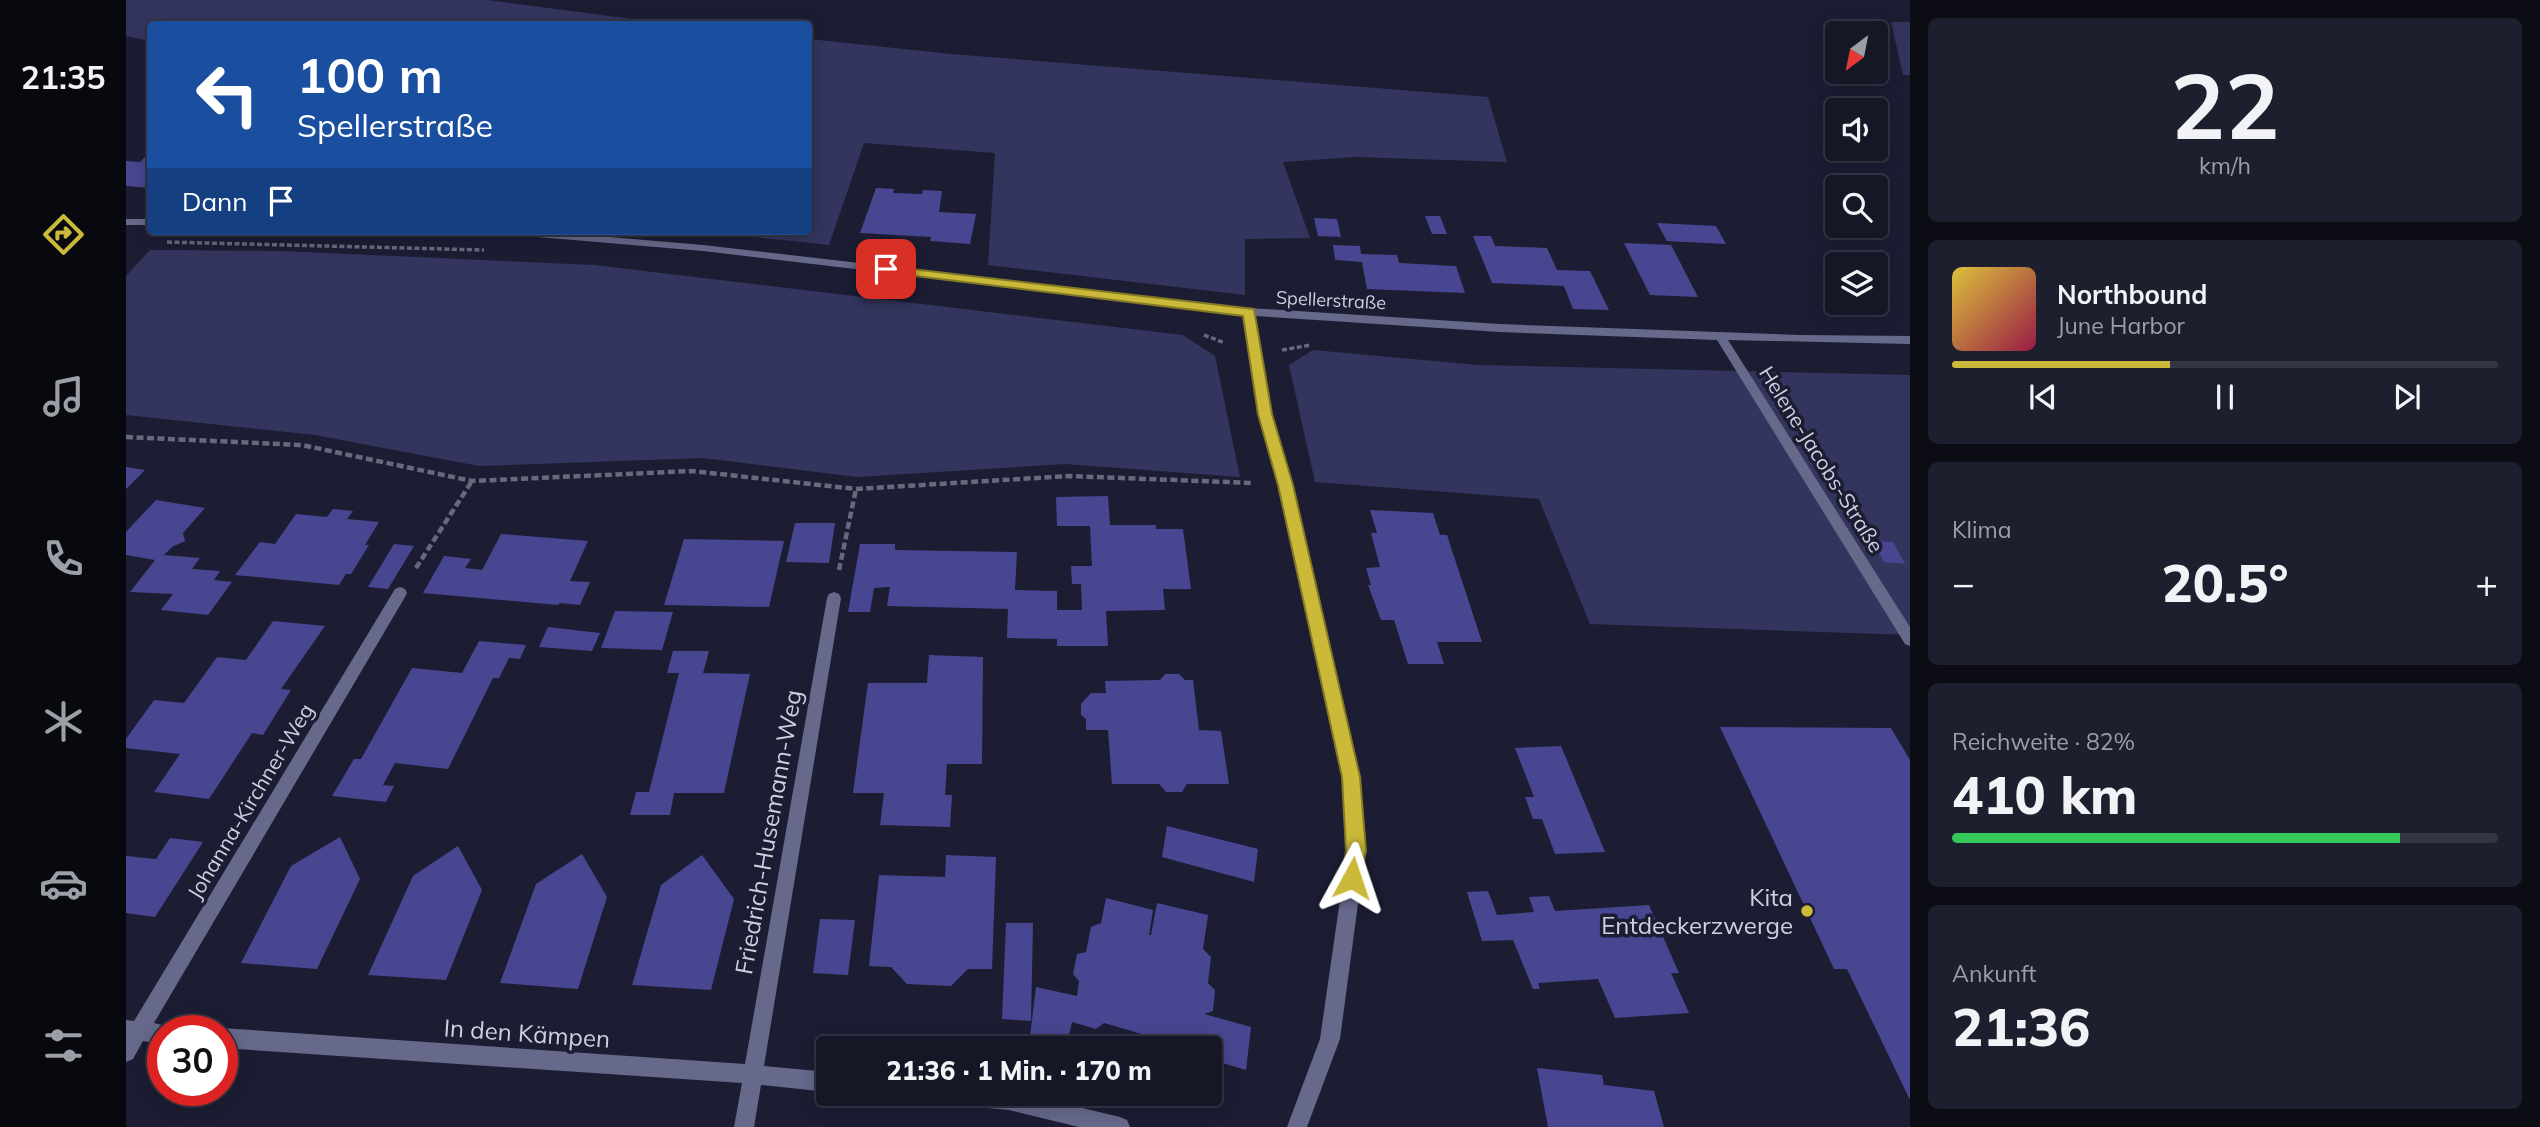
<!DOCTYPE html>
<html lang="de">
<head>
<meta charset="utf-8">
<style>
	body { margin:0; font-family:Mulish,sans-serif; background:#1e1f2e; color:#f1f3f6; height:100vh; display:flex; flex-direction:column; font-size:26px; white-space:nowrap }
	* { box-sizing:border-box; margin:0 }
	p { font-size:23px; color:#9d9fa7 }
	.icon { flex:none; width:38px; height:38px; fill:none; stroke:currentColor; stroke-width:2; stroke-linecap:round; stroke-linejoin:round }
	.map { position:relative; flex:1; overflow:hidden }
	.sheet { display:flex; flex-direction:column; gap:18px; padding:18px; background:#0c0c15; width:630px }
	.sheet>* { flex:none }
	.hud { position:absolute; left:21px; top:21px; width:665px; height:214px; border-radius:7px; box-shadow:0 4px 18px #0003,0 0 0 2px #343543; background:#1a4fa0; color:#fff; overflow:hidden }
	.needle { width:46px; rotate:212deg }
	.tools { position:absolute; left:1699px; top:21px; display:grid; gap:14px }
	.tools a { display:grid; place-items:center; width:63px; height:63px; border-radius:7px; background:#151626; box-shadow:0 4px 18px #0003,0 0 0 2px #343543; font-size:35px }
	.speed { position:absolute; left:21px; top:1015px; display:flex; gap:14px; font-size:35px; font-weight:700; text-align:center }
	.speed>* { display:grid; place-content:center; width:91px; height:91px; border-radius:50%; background:#151626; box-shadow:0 4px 18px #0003,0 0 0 2px #343543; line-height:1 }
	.speed .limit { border:10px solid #d22; background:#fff; color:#111 }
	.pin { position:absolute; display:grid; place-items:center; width:60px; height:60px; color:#fff; margin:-30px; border-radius:14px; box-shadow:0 4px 10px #0006 }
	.me { position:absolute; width:77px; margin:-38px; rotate:5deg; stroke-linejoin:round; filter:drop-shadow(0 0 5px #0008) }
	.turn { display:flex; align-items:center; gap:24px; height:147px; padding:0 35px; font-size:32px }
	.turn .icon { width:91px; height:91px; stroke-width:2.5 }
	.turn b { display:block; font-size:49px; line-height:60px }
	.then { display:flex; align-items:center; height:66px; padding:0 35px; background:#0003; gap:14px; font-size:26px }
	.big { font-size:52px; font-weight:800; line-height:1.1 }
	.sheet .tile { flex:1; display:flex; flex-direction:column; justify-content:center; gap:10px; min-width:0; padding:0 24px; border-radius:10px; background:#1e1f2e }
	.sheet .dial { align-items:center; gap:0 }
	.dial b { font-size:91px; line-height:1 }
	.song { display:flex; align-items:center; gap:21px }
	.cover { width:84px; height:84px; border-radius:10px; background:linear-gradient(135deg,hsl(50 70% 55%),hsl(340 70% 35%)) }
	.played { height:7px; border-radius:4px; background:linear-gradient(90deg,#cbba39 40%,#343543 40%) }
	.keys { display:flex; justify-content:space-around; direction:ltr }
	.heat { display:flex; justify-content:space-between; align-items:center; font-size:38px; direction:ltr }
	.charge { height:10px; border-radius:5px; background:linear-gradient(90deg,#34c759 82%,#343543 0) }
	.trip { position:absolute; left:690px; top:1036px; width:406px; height:70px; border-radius:7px; background:#151626; box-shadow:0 4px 18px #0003,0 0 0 2px #343543; font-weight:800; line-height:70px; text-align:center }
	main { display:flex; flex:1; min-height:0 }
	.menu { display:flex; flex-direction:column; width:126px; justify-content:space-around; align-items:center; background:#08090f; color:#9d9fa7 }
	.menu .icon { width:49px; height:49px }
	.menu .selected { color:#cbba39 }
	.menu b { font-size:32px; color:#f1f3f6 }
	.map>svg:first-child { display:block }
	.green { fill:#34355e }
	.building { fill:#484690 }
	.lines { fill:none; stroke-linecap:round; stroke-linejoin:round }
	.path-far1 { stroke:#67697c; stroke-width:3.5; stroke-dasharray:5 2.5; stroke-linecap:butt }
	.path { stroke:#67697c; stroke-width:4.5; stroke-dasharray:7 3.5; stroke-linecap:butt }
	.street { fill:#67698b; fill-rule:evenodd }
	.route { fill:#cbba39; stroke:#847925; stroke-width:2 }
	.poi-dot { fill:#cbba39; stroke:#1c1d33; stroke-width:2.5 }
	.labels { text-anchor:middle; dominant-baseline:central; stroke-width:7; stroke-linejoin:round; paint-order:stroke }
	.far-street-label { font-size:18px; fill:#ced0df; stroke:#1c1d33 }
	.street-label { font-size:21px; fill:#ced0df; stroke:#1c1d33 }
	.near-street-label { font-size:24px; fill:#ced0df; stroke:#1c1d33 }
	.near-poi-label { font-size:24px; fill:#ced0df; stroke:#1c1d33; text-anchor:end }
</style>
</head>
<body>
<main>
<nav class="menu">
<b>21:35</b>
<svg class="icon selected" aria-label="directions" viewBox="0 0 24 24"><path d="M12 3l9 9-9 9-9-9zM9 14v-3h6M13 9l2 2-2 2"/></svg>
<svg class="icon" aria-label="music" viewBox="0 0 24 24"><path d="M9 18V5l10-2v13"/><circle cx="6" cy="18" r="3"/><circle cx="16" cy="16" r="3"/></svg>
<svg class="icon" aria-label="phone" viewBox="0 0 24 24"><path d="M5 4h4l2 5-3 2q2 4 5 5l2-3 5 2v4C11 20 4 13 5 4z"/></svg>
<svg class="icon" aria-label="climate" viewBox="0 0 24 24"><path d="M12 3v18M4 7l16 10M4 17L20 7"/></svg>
<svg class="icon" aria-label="car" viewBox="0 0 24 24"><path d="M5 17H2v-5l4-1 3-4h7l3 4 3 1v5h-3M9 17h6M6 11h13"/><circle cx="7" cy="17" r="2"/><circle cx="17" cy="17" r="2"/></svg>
<svg class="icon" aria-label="filters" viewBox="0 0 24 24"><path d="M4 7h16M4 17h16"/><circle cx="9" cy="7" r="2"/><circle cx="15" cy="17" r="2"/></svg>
</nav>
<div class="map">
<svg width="1784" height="1127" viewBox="0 0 1784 1127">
	<rect width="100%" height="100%" fill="#1c1d33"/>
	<!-- green -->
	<g class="green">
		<polygon points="0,0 361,0 544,24 24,24 24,41 0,36"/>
		<polygon points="1765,22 1784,22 1784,75 1777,75"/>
		<polygon points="683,39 825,54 1362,97 1381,162 1230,157 1157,162 1184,238 1119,239 1119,295 862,265 869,153 738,143 703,245 571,231 682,231"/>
		<polygon points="24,250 157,251 468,265 1057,335 1089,356 1114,477 939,464 731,477 577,458 353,466 189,435 0,415 0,276"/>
		<polygon points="1187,350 1352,365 1784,375 1784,635 1464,624 1413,499 1189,482 1163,365"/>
	</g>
	<!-- building -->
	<g class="building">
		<polygon points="22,154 24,154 24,188 0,186 0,161 14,162"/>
		<polygon points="750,188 768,189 767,193 796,194 797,190 816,191 813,212 850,214 844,244 804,241 805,237 734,233"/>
		<polygon points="1299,216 1314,216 1321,234 1306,234"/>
		<polygon points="1188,218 1211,219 1215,237 1192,236"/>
		<polygon points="1531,223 1590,226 1600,244 1541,241"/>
		<polygon points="1347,236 1365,236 1369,246 1421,248 1431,270 1464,271 1483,310 1447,309 1438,286 1366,283"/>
		<polygon points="1498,243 1545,245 1572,297 1524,295"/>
		<polygon points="1207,245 1234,246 1235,254 1271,255 1273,263 1330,266 1339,293 1241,289 1236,262 1209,260"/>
		<polygon points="0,467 19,470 0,489"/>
		<polygon points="982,496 984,525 1030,525 1030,529 1057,529 1065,589 1037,589 1039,610 980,611 982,646 931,646 931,639 881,638 882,609 761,606 764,587 748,588 744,612 722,612 734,544 769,544 769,550 891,552 889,590 931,591 931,610 956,610 955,584 946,584 945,566 966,566 964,526 931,526 930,497"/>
		<polygon points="30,500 79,508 57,533 59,541 46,547 38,555 74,558 66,569 94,571 88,580 106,582 82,615 35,610 47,594 4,592 29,560 0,555 0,532"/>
		<polygon points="207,509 227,511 221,519 253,522 239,545 243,545 225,574 220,574 213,585 109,575 134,542 149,544 170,514 201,517"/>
		<polygon points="1244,510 1307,513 1314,535 1321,535 1356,642 1311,642 1318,664 1282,664 1268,620 1255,620 1242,585 1245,585 1240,568 1254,567 1245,533 1251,533"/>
		<polygon points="669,523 709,523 703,563 660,562"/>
		<polygon points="375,534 462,541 444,581 464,582 454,605 434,603 432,605 297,593 318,556 345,559 339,568 356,570"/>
		<polygon points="558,539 658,541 643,607 538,605"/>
		<polygon points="1746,541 1767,542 1779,564 1758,562"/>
		<polygon points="268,544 288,546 262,589 242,587"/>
		<polygon points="489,611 547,612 536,650 475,648"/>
		<polygon points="147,621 199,626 155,689 165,690 137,735 126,733 83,799 28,792 54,754 0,748 0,739 28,700 58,703 91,657 120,660"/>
		<polygon points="422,627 474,633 466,651 413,647"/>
		<polygon points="353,641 400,645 394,659 383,658 373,678 367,678 322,769 269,763 257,785 268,786 260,802 206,796 228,759 235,759 286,668 336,673"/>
		<polygon points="547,651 583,651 577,673 624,674 598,793 548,793 544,815 504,815 510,792 523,792 553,673 541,673"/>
		<polygon points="803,655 857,657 856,764 821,764 819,795 826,795 824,827 754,825 758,793 727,793 742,683 801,683"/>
		<polygon points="1039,674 1053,674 1059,680 1067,680 1073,730 1095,731 1103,784 1061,784 1056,792 1040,792 1033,784 986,784 982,730 960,730 960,719 955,715 955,704 965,693 980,693 979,681 1034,680"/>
		<polygon points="1594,727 1765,728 1784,760 1784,1100 1721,969 1708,969"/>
		<polygon points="1435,746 1479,852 1429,854 1416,819 1407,819 1399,797 1408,797 1389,748"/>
		<polygon points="1041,826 1132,849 1128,882 1036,857"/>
		<polygon points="214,837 234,879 191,969 115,963 165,866"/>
		<polygon points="44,838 77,842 29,917 0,913 0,856 30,859"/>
		<polygon points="332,846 356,890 320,980 242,975 287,876"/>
		<polygon points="456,854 481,897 452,989 374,983 410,884"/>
		<polygon points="576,855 608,899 585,990 506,985 535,885"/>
		<polygon points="820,855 870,857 866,969 842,969 825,986 781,984 765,967 743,966 753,875 819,877"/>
		<polygon points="1362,891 1371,915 1408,912 1403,897 1423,896 1429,911 1523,905 1553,973 1545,973 1563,1013 1489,1018 1472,979 1412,983 1414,989 1407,989 1387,940 1356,941 1341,892"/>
		<polygon points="980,898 1027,910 1023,935 1025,935 1031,903 1082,915 1077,949 1085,957 1082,983 1089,990 1087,1011 1078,1014 1125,1027 1120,1070 1083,1059 1083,1048 1045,1048 1040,1041 978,1023 970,1029 946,1022 940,1047 904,1036 910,987 951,996 953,981 947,974 951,954 960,952 965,927 975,923"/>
		<polygon points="694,919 729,920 722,975 687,973"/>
		<polygon points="880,923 907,923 905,1021 876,1019"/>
		<polygon points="1411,1068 1476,1075 1478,1085 1528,1091 1538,1127 1422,1127"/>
	</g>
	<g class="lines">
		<!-- path-far1 -->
		<g class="path-far1">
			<polyline points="41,242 358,250"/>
			<polyline points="1078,335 1099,343"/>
			<polyline points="1156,350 1185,345"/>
		</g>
		<!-- path -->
		<g class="path">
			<polyline points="0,437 176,445 346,481 566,471 730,489 943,476 1127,483"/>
			<polyline points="290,568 346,481"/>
			<polyline points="713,570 730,489"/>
		</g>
		<!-- street -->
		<g class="street">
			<rect x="0" y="219" width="24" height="6"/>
			<polygon points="371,231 413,231 577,245 1123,308 1374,324 1673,335 1784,336 1784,344 1602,340 1784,627 1784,646 1779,644 1591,340 1374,332 1129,316 1145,414 1167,485 1233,777 1239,851 1214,1039 1181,1127 1161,1127 1194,1039 1221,851 1217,777 1153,485 1133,414 1118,315 577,251 376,234"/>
			<polygon points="274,587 279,589 281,593 279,597 28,1023 44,1027 45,1031 37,1031 37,1044 17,1041 7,1059 0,1062 0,1020 8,1021 269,589"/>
			<polygon points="708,592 713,594 715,598 638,1066 702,1072 702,1092 635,1085 628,1127 608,1127 616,1083 96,1048 96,1031 90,1031 96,1028 619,1064 701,598 703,594"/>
			<polygon points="808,1094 898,1094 994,1117 1001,1120 1004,1127 953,1127 883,1110 818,1104 811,1101"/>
		</g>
	</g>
	<!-- route -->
	<polygon class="route" points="760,266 1128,309 1146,414 1167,485 1234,777 1240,851 1233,885 1226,888 1219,885 1216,878 1220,851 1216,777 1152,485 1132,414 1117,316 756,272 754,269"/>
	<!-- markers -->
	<circle class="poi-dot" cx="1681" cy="911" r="7"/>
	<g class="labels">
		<!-- far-street labels -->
		<g class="far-street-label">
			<text transform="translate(1205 300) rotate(3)">Spellerstraße</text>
		</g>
		<!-- street labels -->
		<g class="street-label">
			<text transform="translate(1696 459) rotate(58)">Helene-Jacobs-Straße</text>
			<text transform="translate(124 801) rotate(-59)">Johanna-Kirchner-Weg</text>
		</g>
		<!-- near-street labels -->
		<g class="near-street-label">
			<text transform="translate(642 832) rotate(-80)">Friedrich-Husemann-Weg</text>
			<text transform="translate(401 1033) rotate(4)">In den Kämpen</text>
		</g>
		<!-- near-poi labels -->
		<g class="near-poi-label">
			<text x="1667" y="897">Kita<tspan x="1667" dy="28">Entdeckerzwerge</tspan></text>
		</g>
	</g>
</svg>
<div class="tools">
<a><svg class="needle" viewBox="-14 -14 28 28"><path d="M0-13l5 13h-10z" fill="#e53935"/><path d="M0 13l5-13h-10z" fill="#9d9fa7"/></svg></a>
<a><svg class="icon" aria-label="sound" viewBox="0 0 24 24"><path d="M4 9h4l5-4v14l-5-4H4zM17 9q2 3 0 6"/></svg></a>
<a><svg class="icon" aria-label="search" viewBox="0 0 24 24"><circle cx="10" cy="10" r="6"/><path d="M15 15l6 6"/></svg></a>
<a><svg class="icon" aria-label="layers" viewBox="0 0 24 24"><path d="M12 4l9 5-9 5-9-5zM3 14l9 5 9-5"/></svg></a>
</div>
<div class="speed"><div class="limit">30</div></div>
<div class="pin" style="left:760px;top:269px;background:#d93025"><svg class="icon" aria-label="arrive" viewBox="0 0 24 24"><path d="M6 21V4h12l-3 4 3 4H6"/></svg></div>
<svg class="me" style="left:1226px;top:878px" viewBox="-20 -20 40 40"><path d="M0-17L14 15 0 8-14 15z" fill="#cbba39" stroke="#fff" stroke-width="4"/></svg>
<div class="trip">21:36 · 1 Min. · 170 m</div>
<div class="hud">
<div class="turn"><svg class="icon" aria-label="left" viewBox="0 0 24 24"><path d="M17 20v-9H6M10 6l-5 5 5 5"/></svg><div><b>100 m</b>Spellerstraße</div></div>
<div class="then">Dann<svg class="icon" aria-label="arrive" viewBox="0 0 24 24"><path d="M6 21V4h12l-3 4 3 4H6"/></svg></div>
</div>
</div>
<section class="sheet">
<div class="tile dial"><b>22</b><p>km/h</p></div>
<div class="tile">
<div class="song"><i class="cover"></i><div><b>Northbound</b><p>June Harbor</p></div></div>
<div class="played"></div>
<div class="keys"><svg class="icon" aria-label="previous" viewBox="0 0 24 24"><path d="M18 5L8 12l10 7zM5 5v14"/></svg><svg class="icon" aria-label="pause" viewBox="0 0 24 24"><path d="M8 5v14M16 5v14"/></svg><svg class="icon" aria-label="next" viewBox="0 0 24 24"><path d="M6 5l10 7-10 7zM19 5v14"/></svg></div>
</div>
<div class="tile"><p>Klima</p>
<div class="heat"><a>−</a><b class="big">20.5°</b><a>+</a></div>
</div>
<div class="tile"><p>Reichweite · 82%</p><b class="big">410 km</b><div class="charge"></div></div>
<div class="tile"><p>Ankunft</p><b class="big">21:36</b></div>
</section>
</main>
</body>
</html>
